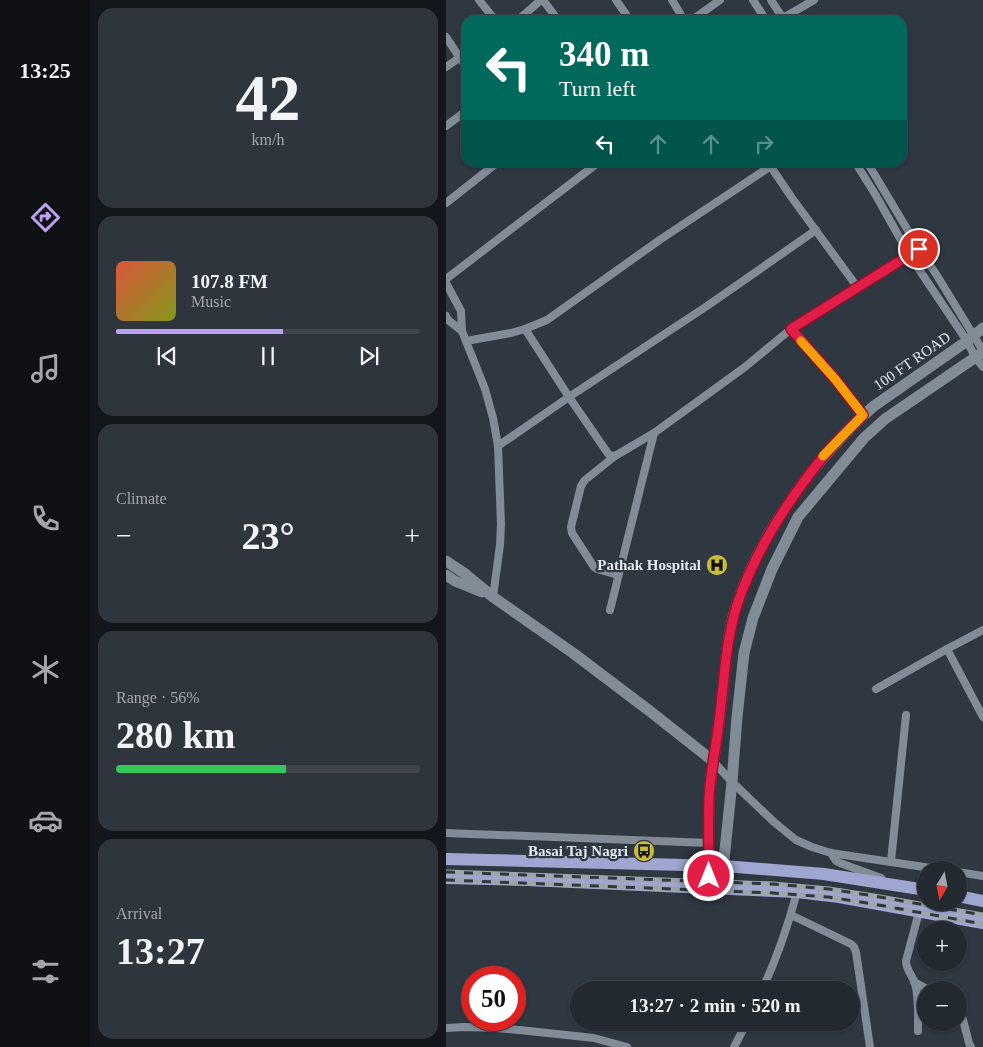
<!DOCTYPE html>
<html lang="en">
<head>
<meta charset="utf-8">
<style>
	body { margin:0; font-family:Georgia,serif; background:#2f353d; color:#f1f3f6; height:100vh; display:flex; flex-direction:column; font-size:19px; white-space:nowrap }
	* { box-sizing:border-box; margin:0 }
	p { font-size:16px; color:#a3a6ab }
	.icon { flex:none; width:28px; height:28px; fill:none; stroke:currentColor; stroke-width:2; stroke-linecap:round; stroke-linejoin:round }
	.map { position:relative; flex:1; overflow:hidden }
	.panel { display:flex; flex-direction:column; gap:8px; padding:8px; background:#13171b; width:356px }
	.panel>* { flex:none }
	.top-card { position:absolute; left:15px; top:15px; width:446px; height:152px; border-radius:15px; box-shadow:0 1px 4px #0004,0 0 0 1px #40454d; background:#00695c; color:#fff; overflow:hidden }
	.needle { width:32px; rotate:190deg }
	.fabs { position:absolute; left:471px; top:861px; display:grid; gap:10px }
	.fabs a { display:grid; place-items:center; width:50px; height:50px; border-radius:50%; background:#232931; box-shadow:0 1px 4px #0004,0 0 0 1px #40454d; font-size:25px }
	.speed { position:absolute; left:15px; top:966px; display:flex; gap:10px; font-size:25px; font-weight:700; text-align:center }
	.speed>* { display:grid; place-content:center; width:65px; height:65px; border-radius:50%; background:#232931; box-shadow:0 1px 4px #0004,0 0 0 1px #40454d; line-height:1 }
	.speed .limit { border:8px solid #d22; background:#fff; color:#111 }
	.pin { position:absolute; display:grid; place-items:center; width:42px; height:42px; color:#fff; margin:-21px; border:2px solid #fff; border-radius:50%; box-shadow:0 1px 5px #0007 }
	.me { position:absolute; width:55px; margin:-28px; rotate:0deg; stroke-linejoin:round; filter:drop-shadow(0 0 4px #0008) }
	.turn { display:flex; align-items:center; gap:18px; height:105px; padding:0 15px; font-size:22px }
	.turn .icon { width:65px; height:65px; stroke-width:2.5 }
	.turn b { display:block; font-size:35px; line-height:42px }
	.lanes { display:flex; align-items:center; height:48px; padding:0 15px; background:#0003; justify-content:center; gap:25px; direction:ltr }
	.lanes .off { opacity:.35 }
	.big { font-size:38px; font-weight:800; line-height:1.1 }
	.panel .tile { flex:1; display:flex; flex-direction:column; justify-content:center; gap:8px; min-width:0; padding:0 18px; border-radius:15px; background:#2f353d }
	.panel .dial { align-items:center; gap:0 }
	.dial b { font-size:65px; line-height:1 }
	.song { display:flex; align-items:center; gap:15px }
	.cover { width:60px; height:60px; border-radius:8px; background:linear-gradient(135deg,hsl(10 70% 55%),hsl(70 70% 35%)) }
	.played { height:5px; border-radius:2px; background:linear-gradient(90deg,#bca0f2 55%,#40454d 55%) }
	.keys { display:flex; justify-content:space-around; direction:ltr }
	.heat { display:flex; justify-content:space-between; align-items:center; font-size:28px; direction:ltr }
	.charge { height:8px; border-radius:4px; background:linear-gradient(90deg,#34c759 56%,#40454d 0) }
	.trip { position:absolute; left:124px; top:981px; width:290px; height:50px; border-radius:25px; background:#232931; box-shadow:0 1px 4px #0004,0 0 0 1px #40454d; font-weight:800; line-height:50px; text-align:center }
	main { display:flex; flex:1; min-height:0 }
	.tabs { display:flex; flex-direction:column; width:90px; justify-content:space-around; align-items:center; background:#0e1014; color:#a3a6ab }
	.tabs .icon { width:35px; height:35px }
	.tabs .active { color:#bca0f2 }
	.tabs b { font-size:22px; color:#f1f3f6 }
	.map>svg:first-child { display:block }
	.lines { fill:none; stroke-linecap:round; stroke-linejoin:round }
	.street { stroke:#828c97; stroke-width:8 }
	.secondary { stroke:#828c97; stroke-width:11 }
	.primary { stroke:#9fa6d2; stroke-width:12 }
	.rail-casing { stroke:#9ea5ac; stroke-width:5 }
	.rail { stroke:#2f3741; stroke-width:3; stroke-dasharray:9; stroke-linecap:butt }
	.route-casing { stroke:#92132f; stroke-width:12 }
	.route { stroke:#e11d48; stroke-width:9 }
	.slow { stroke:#f59e0b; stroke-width:9 }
	.labels { text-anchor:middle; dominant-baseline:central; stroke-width:4.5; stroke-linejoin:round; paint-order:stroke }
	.street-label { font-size:15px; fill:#e2e8ee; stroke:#2f3741 }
	.poi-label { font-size:15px; font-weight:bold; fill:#e2e8ee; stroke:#2f3741; text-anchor:end }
</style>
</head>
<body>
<main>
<nav class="tabs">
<b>13:25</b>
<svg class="icon active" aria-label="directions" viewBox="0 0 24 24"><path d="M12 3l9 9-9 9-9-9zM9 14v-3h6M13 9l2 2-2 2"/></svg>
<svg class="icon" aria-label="music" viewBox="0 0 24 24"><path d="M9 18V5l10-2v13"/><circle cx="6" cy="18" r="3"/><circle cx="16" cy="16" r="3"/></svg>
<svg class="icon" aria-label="phone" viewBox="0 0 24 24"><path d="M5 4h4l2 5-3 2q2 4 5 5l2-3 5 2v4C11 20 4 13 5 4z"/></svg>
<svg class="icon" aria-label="climate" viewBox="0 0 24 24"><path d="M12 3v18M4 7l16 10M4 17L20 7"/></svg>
<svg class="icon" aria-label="car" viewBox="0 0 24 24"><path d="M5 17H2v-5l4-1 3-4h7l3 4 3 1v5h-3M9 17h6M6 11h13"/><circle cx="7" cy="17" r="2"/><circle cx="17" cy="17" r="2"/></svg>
<svg class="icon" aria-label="filters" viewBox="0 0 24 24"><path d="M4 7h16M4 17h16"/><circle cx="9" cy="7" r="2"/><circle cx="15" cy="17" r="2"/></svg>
</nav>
<section class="panel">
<div class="tile dial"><b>42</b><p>km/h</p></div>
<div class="tile">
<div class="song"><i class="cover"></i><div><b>107.8 FM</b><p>Music</p></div></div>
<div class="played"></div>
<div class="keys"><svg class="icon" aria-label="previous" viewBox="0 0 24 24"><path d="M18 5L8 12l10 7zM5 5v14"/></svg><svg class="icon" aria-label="pause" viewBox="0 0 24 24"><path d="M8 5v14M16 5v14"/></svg><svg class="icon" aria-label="next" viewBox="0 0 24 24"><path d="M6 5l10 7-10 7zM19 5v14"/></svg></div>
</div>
<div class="tile"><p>Climate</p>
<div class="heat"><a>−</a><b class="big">23°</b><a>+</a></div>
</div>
<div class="tile"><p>Range · 56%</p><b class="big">280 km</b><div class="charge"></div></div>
<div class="tile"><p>Arrival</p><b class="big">13:27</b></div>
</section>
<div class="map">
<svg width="537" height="1047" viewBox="0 0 537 1047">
	<rect width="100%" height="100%" fill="#2f3741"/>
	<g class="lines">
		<!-- street -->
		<g class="street">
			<polyline points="33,0 49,20"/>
			<polyline points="97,0 112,20"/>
			<polyline points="170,0 184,20"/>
			<polyline points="226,0 238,20"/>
			<polyline points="307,0 320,20"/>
			<polyline points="325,0 338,20"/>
			<polyline points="337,18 368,0"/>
			<polyline points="72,20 95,0"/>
			<polyline points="246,20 274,0"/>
			<polyline points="0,37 20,67"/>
			<polyline points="0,67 13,58"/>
			<polyline points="0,126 20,111"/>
			<polyline points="409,162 429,194 464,256 521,341 529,357 537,367"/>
			<polyline points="421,162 473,249 490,274 537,351"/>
			<polyline points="325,167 346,198 412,288"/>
			<polyline points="0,203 52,162"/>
			<polyline points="0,279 153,162"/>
			<polyline points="0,283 15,311 16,331 39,389 47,418 52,446 55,524 54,545 47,597"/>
			<polyline points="0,316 2,320 16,331"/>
			<polyline points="79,329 123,397 163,455 169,456 208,433 299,367 345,329 473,249"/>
			<polyline points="345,329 389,379 417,415"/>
			<polyline points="20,341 65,333 79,329 101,320 215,239 331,162"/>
			<polyline points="52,446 123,397 261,306 370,230"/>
			<polyline points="169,456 139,480 135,486 125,527 126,533 148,567 151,569 172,575"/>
			<polyline points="164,610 208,433"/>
			<polyline points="501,649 537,717"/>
			<polyline points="430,689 501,649 537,630"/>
			<polyline points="267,761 286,782 328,822 350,840 366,847 385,853 498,870"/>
			<polyline points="0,833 263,843"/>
			<polyline points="385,853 390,861 394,863 435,878"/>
			<polyline points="445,861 460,715"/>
			<polyline points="512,872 537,876"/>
			<polyline points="345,915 405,944 408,947 410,952 424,1047"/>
			<polyline points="468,982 483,990"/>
			<path d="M316 990C331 958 342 926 351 892"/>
			<polyline points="512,1010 516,1016 523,1043 525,1047"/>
			<polyline points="0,1028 19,1027 50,1028 83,1031 148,1038 181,1047"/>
			<path d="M472 1031C472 1015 473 998 469 983 466 975 460 970 460 961L473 912"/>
			<polyline points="288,1047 301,1022"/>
		</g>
		<!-- secondary -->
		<g class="secondary">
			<polyline points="0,561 18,573 47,597 127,653 205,712 267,761"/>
			<polyline points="0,575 9,581 36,592"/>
			<path d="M263 888C263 858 262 827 263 797 265 770 271 742 274 715 279 680 279 644 289 610 309 546 350 486 395 438 406 427 416 416 428 406L521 341 537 328"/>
			<polyline points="275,889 286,782 291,717 298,653 307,618 326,569 352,517 418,438 439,419 537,352"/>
		</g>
		<!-- primary -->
		<g class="primary">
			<polyline points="0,859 278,866 378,874 480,890"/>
			<polyline points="0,878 82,880 351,892 393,897 537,923"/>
			<polyline points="512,896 537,901"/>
		</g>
		<!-- rail casing -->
		<g class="rail-casing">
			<g id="rail">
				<polyline points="0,872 327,884 383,889 428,896 537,915"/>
				<polyline points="0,880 327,893 382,897 427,904 537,924"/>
			</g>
		</g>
		<!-- rail -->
		<use href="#rail" class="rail"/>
	</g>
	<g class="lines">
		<!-- route casing -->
		<g class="route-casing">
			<path id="route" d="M263 876C263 850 262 823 263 797 265 769 271 742 274 714 279 673 280 631 296 591 314 544 342 501 373 462 386 445 402 430 417 415L389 379 345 329 473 249"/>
		</g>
		<!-- route -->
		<use href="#route" class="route"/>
		<!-- slow -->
		<polyline class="slow" points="355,341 389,379 417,415 377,456"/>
	</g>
	<!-- icons -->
	<defs>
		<g id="hospital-disc" transform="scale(1.125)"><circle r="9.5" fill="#c7bb3b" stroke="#2f3741"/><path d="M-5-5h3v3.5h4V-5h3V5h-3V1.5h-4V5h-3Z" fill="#111"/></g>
		<g id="bus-disc" transform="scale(1.125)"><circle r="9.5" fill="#c7bb3b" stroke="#2f3741"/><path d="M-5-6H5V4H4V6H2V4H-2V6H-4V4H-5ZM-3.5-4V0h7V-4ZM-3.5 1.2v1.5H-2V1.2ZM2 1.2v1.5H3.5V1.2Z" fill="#111"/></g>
	</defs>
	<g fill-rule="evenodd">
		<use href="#hospital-disc" x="271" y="565"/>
		<use href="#bus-disc" x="198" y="851"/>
	</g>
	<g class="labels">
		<!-- street labels -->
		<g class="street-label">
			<text transform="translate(466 361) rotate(-35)">100 FT ROAD</text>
		</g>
		<!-- poi labels -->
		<g class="poi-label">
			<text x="255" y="565">Pathak Hospital</text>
			<text x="182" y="851">Basai Taj Nagri</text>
		</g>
	</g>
</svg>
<div class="fabs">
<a><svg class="needle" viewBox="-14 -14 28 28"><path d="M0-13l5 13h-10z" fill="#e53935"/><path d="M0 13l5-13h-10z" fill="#a3a6ab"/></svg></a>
<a>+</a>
<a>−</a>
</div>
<div class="speed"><div class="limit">50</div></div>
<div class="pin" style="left:473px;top:249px;background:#d93025"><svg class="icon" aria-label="arrive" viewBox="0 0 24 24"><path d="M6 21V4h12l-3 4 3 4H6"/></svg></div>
<svg class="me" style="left:263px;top:876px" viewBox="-20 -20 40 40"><circle r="17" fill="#e11d48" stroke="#fff" stroke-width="3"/><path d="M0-11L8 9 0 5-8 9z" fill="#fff"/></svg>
<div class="trip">13:27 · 2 min · 520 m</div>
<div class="top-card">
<div class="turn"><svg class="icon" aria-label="left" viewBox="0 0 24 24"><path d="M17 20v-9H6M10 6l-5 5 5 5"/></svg><div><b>340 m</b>Turn left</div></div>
<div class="lanes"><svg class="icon" aria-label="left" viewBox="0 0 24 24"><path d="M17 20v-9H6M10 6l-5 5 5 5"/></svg><svg class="icon off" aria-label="ahead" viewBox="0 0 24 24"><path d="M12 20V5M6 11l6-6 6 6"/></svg><svg class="icon off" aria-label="ahead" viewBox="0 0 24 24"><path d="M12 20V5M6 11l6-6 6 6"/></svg><svg class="icon off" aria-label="right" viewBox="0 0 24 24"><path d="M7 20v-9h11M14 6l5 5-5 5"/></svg></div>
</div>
</div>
</main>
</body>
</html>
